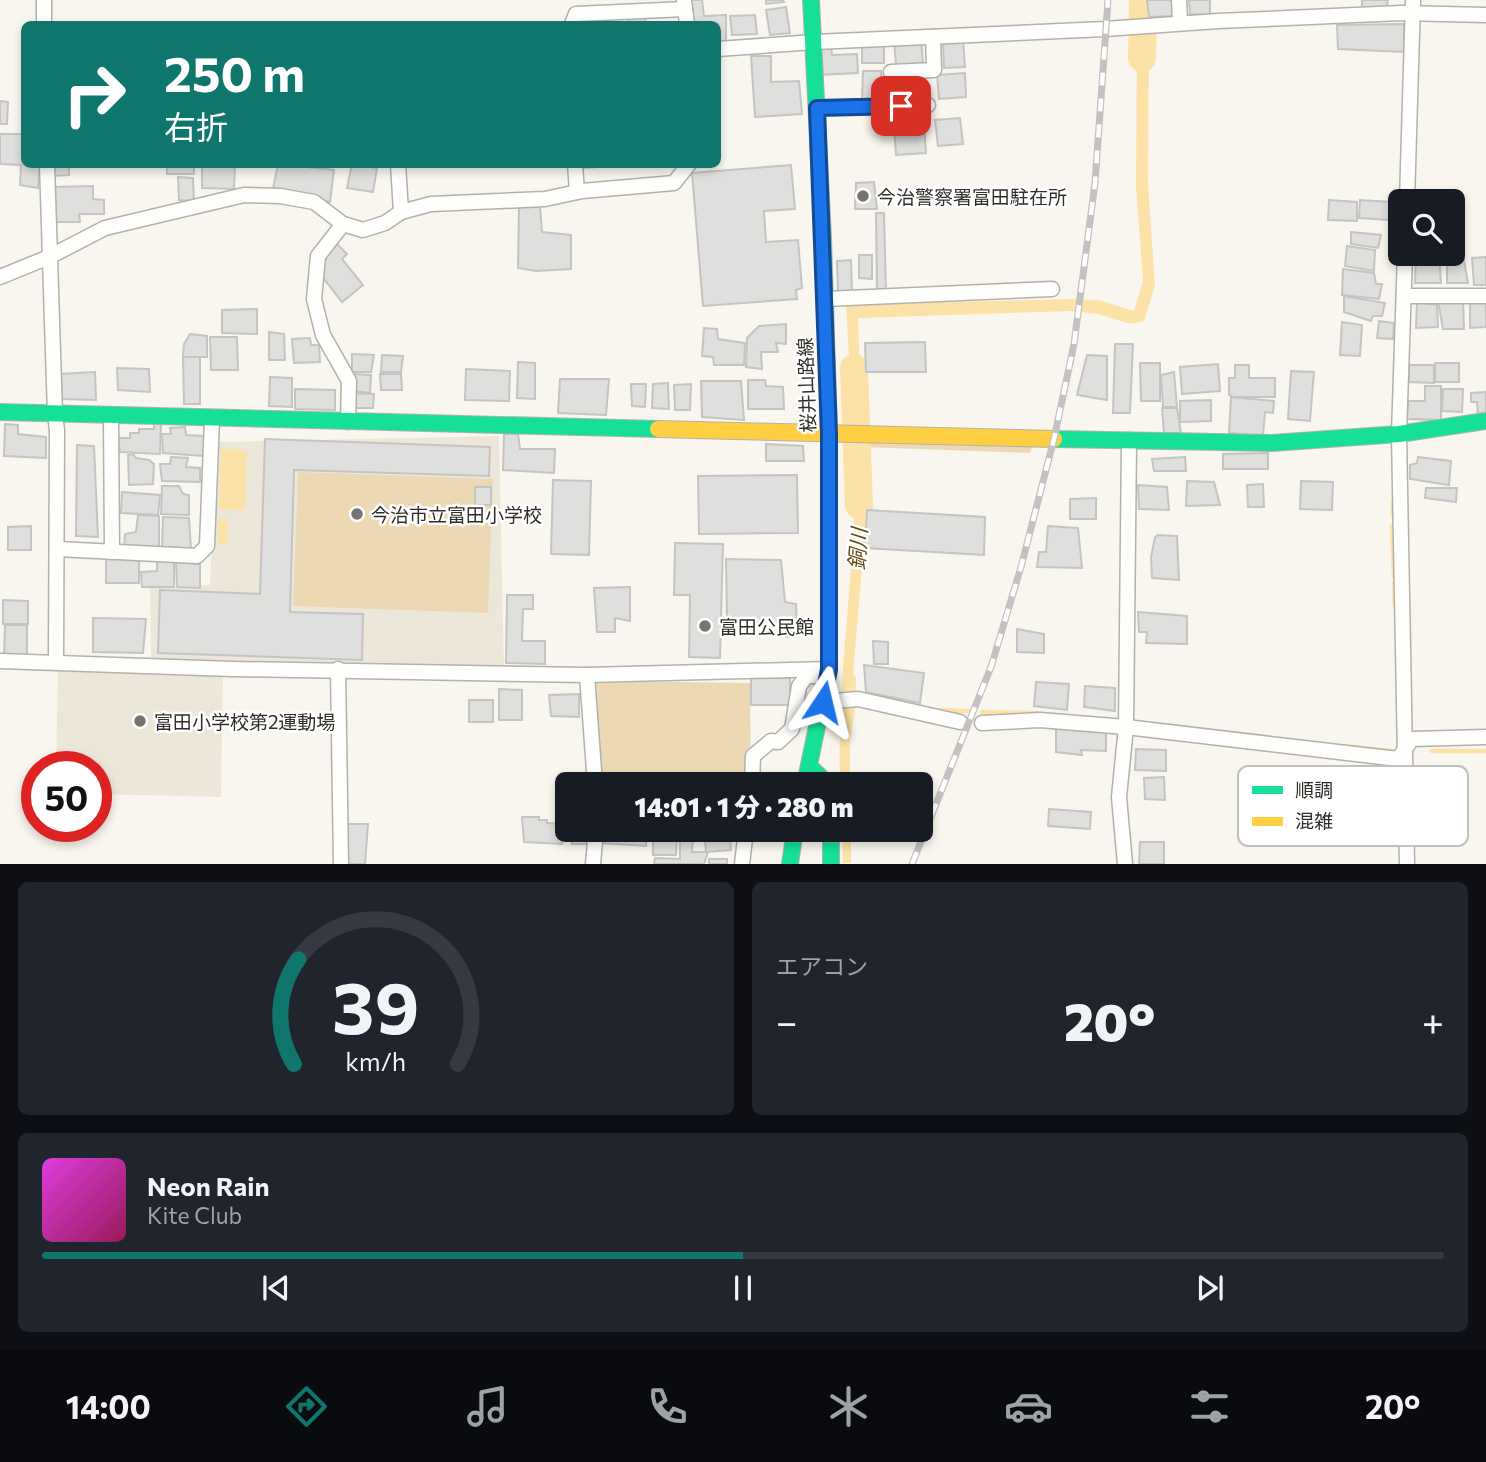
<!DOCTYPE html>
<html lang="ja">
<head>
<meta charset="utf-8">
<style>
	body { margin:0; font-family:Commissioner,"Noto Sans JP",sans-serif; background:#20242c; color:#f1f3f6; height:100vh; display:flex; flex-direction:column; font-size:26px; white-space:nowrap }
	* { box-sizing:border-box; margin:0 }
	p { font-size:23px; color:#9ea1a6 }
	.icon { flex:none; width:38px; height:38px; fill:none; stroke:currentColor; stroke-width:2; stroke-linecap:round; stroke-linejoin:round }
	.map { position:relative; height:864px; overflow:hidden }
	.sheet { display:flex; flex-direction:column; gap:18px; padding:18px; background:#0d0f14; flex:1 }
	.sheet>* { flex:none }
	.top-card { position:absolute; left:21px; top:21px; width:700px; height:147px; border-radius:10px; box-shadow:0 4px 10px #0003; background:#0f766e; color:#fff; overflow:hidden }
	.buttons { position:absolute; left:1388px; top:189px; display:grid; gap:14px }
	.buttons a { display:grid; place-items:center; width:77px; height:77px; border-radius:10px; background:#171b24; box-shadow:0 4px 10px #0003; font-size:35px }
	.speed { position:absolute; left:21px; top:751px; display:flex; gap:14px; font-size:35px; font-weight:700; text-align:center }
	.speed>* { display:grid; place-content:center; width:91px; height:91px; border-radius:50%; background:#171b24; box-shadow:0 4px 10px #0003; line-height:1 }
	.speed .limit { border:10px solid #d22; background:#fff; color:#111 }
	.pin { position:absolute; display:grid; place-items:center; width:60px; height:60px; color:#fff; margin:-30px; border-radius:14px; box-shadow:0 4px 10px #0006 }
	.me { position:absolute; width:77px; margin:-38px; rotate:10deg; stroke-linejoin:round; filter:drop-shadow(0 0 5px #0008) }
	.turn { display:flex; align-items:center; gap:24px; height:147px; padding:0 28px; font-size:32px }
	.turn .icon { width:91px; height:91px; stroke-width:2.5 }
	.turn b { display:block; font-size:49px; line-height:60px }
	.big { font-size:52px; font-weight:800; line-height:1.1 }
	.sheet .tile { flex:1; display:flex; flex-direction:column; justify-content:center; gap:10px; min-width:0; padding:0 24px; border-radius:10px; background:#20242c }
	.sheet .dial { align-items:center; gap:0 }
	.dial svg { height:182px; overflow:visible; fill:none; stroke:#363941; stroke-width:7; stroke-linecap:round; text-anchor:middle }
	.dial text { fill:#f1f3f6; stroke:none }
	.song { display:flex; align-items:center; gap:21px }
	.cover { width:84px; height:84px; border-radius:10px; background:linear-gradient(135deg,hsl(300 70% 55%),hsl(330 70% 35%)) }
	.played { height:7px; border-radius:4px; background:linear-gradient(90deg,#0f766e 50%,#363941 50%) }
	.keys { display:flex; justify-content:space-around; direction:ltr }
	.heat { display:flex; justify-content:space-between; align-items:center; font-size:38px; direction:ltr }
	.sheet .tiles { flex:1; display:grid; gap:18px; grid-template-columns:1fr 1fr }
	.tile:last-child { grid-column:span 2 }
	.trip { position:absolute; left:555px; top:772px; width:378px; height:70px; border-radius:10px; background:#171b24; box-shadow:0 4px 10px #0003; font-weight:800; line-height:70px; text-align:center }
	.tab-bar { display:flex; height:112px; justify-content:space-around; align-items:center; background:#090b0e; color:#9ea1a6 }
	.tab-bar .icon { width:49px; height:49px }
	.tab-bar .on { color:#0f766e }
	.tab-bar b { font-size:32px; color:#f1f3f6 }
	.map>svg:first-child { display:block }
	.built { fill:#ede7da }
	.green { fill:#ecd9b3 }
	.water { fill:#fde2a8 }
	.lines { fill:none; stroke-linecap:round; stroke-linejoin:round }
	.stream { stroke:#fde2a8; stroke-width:4.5 }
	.river { stroke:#fde2a8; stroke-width:28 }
	.building { fill:#dfdfde; stroke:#c4c4c3; stroke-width:2 }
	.street-casing { stroke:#b3b1ab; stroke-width:17 }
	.fast-casing { stroke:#b3b1ab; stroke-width:18 }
	.slow-casing { stroke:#b3b1ab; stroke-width:18 }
	.street { stroke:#fefefd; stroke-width:14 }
	.fast { stroke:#16e098; stroke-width:16 }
	.slow { stroke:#ffcf43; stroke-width:16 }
	.rail-casing { stroke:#c3c2c0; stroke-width:7 }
	.rail { stroke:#fff; stroke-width:4.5; stroke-dasharray:13; stroke-linecap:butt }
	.route-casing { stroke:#114b97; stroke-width:18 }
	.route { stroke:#1a73e8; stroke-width:12 }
	.poi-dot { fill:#77746f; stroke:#fff; stroke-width:2.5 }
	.labels { text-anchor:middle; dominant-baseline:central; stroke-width:5; stroke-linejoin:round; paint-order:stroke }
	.poi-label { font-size:19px; fill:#312e2a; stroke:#fff; text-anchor:start }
	.street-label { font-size:19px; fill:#312e2a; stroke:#fff }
	.water-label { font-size:21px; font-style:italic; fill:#644b0d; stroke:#fff }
	.key { fill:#fff; stroke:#c1c0bf; stroke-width:2 }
	.key-label { font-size:19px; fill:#312e2a }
</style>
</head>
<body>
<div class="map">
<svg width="1486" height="864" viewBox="0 0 1486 864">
	<rect width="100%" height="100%" fill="#f9f6ef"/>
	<!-- built -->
	<g class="built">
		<polygon points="499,436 504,670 347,668 151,659 150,588 210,585 216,442"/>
		<polygon points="58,671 223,675 221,797 96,794 96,766 56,766"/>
	</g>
	<!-- green -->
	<g class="green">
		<polygon points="860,437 1034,442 1030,453 861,447"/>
		<polygon points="298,472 493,479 488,613 293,606"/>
		<polygon points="596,681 750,683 751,784 601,779"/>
	</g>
	<!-- water -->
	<g class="water">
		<polygon points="1137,30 1149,32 1148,184 1155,286 1144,321 1131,324 1098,314 1071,311 858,318 861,407 852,406 846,305 1069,299 1099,300 1134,311 1143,280 1136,186"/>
		<polygon points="221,449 247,450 245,510 219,509"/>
		<path d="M855 467H866L865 533 853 674 856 677 855 710 850 739V784H840C836 679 856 573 855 467Z"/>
		<polygon points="218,519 228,520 228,543 218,543"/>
		<polygon points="842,830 851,830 851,863 843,863"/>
	</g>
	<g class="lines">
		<!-- stream -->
		<g class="stream">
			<polyline points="1393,516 1393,502"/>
			<polyline points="1392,526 1394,576"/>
			<polyline points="1394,583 1395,606"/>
			<polyline points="939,710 969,711"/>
			<polyline points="982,712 1037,713"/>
			<polyline points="1344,746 1392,751"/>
			<polyline points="1432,751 1486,751"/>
		</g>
		<!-- river -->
		<g class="river">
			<polyline points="1142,58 1143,0"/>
			<polyline points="854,368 859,505"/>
		</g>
	</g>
	<!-- building -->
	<g class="building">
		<polygon points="689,0 702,0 704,16 726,15 726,43 718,44 718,24 692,24"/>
		<polygon points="766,0 783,0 784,2 766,4"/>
		<polygon points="1147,0 1172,0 1173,16 1149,17"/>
		<polygon points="1189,0 1210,0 1210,15 1190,14"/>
		<polygon points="1362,0 1388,0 1386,10 1362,9"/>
		<polygon points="786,7 790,33 770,35 766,10"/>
		<polygon points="628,15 645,15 646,24 629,24"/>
		<polygon points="755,15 757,34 732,35 730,16"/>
		<polygon points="1404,24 1404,52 1338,49 1337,25"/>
		<polygon points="921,38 923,63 896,65 894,40"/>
		<polygon points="963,40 965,67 944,68 943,41"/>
		<rect x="862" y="42" width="22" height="21"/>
		<polygon points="831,44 832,55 857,54 858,73 818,75 816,45"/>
		<polygon points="751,56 771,56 771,82 799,81 802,114 755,117"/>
		<polygon points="863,71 881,71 882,99 862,100"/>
		<polygon points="965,73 966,97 939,99 937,75"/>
		<polygon points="925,75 926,99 894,100 893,76"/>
		<polygon points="0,101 8,102 7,124 0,124"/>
		<polygon points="960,118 963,144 938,146 935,120"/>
		<polygon points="924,125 926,153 896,155 894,126"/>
		<polygon points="0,134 24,134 24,164 40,164 38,188 20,185 21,165 0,164"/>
		<polygon points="53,164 69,164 69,175 53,176"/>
		<rect x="167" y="164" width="27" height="10"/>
		<polygon points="202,164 235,165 234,189 202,188"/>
		<polygon points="278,164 334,170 330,202 273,189"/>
		<polygon points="352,164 377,168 373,192 347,188"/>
		<polygon points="582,164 652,164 582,168"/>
		<polygon points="791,165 795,209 764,211 766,242 798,240 802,288 796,290 797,299 703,306 692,173"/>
		<polygon points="178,177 193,178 194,201 179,200"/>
		<polygon points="874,182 877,209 855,209 856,183"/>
		<polygon points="93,186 93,199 104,200 104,214 79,214 80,222 55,222 54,187"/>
		<polygon points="1329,200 1357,202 1357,221 1328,220"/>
		<polygon points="1360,200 1390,202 1389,220 1359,218"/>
		<polygon points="519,205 540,206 542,232 571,235 571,269 536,271 518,268"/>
		<polygon points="876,213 884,213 886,292 877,292"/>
		<polygon points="1351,232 1381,235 1378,248 1351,244"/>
		<polygon points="336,243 347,254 342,259 363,285 342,302 321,275 329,249"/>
		<polygon points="1347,246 1375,250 1374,271 1345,266"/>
		<polygon points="1416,254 1439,254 1441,283 1415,283"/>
		<polygon points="859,255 872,255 872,279 859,278"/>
		<polygon points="1447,255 1463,255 1468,283 1447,283"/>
		<polygon points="1486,257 1486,285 1474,285 1472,258"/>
		<polygon points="851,260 852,293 838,293 837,261"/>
		<polygon points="1343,269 1374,273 1376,284 1382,284 1379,299 1342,295"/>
		<polygon points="1344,296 1385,303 1382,316 1373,316 1371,321 1344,312"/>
		<polygon points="1463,299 1464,329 1443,329 1438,301"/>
		<polygon points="1417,302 1437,305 1438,327 1416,328"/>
		<polygon points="1486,302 1486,327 1470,328 1470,303"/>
		<polygon points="257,309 257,334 222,333 222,310"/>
		<polygon points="1379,321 1394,323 1393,339 1377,338"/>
		<polygon points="1342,322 1362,325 1360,356 1340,355"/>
		<polygon points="786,324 786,344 776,343 778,352 761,352 762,369 746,367 747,338 759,326"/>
		<polygon points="704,328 717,329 718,339 745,343 744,365 714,365 713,357 702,356"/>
		<polygon points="269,332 284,334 285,360 269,360"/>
		<polygon points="190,334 207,336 207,357 183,357 184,344"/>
		<polygon points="210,337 237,337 238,370 211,370"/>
		<polygon points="310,338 311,345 319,345 320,362 294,363 292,339"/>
		<polygon points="925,342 926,372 866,372 865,343"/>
		<polygon points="1115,344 1133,344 1130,413 1113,413"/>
		<polygon points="352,354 374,355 371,372 352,372"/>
		<polygon points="382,355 403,356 401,372 381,372"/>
		<polygon points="1087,355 1107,356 1107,400 1077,395"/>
		<polygon points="183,357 200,357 200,404 184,404"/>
		<polygon points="518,362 535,363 535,399 517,398"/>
		<polygon points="1140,363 1160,363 1160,401 1141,401"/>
		<rect x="1435" y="363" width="24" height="19"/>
		<polygon points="1218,364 1220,391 1182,394 1180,367"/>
		<polygon points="1235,365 1249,365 1249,378 1275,378 1275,397 1233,397 1229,395 1229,378 1235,378"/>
		<polygon points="1409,365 1434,365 1434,383 1409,382"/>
		<polygon points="117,368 149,369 150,392 118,390"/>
		<polygon points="466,369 510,371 509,401 465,400"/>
		<polygon points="1291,371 1314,372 1310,421 1288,419"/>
		<polygon points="95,372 96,400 62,399 60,374"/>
		<polygon points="1174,372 1177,407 1163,407 1161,375"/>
		<polygon points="353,374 371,375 370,393 352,391"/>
		<polygon points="380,374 401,374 402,390 381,390"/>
		<polygon points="270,377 292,378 292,407 269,406"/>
		<polygon points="560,379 609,379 606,415 558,413"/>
		<polygon points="748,380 765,380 766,386 783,387 784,409 748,409"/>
		<polygon points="701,381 741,381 744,420 702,417"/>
		<polygon points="668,383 669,409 652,408 653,384"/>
		<polygon points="631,384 646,384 645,407 632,406"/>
		<polygon points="691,384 690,410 675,410 674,385"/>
		<polygon points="1425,386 1441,386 1441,420 1407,419 1408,401 1425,401"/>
		<polygon points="295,389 335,390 335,410 295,409"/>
		<polygon points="1443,389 1463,389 1462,412 1442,411"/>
		<polygon points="1486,392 1486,415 1478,415 1477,402 1471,402 1471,393"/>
		<polygon points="352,393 374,394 373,408 355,408"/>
		<polygon points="1231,397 1274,401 1273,413 1265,412 1263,436 1229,433"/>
		<polygon points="1211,400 1211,421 1180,422 1180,401"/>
		<polygon points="1162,408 1177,408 1181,433 1164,433"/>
		<polygon points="154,422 161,422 160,454 120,452 118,438 130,438 130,433 139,433 139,429 154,429"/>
		<polygon points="5,424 18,425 18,434 46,437 46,458 4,456"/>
		<polygon points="185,427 186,435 205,436 203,456 163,453 162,434 171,434 170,428"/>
		<polygon points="504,434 518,434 520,449 555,449 554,473 503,470"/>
		<polygon points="265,439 490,447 489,476 294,470 290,612 363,614 362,660 158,653 160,590 260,594"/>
		<polygon points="766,444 803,446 804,461 766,461"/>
		<polygon points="77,445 94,446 98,537 76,536"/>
		<polygon points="1268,453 1268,469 1223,469 1223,454"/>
		<polygon points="133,454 136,458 149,460 154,464 153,484 129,485 128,455"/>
		<polygon points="171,457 188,458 186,467 200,468 200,482 162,481 160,464 170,464"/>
		<polygon points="1185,457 1186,471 1154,471 1152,459"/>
		<polygon points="1418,457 1451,461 1449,485 1410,479 1410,465 1417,463"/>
		<polygon points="797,475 798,533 699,534 698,476"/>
		<polygon points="553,480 591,481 589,555 551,554"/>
		<polygon points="1187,481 1214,482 1220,505 1186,506"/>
		<polygon points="1301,481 1333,482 1332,510 1300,509"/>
		<polygon points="1263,484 1264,507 1248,507 1247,485"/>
		<polygon points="1138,485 1167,487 1169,510 1139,509"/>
		<polygon points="162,486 179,486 183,494 189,495 189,515 161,514"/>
		<rect x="475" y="487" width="16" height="18"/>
		<polygon points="1426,488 1457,488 1456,502 1425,498"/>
		<polygon points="122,492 160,495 158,515 121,513"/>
		<polygon points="1096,498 1096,519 1070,519 1070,499"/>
		<polygon points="867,510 985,517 984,555 865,548"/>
		<polygon points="138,515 159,516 159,550 124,548 125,534 136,532"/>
		<polygon points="163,517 189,518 191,550 162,548"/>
		<polygon points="31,526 31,550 8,550 8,527"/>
		<polygon points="1048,526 1078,528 1082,568 1037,567 1039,552 1046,552"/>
		<polygon points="1158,535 1177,536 1179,580 1152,578 1151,557 1155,537"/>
		<polygon points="675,543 723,544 720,658 689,657 690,595 674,595"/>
		<polygon points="106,558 139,560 139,583 106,583"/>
		<polygon points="157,559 174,559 174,587 142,587 141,572 157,571"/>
		<polygon points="726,559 781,560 785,602 796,604 797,636 786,637 782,624 727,623"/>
		<polygon points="176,562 200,564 200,588 177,587"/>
		<polygon points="630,587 630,621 615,618 615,632 597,632 594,588"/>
		<polygon points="507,595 533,595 533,609 523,609 522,641 545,641 545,664 506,663"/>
		<polygon points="3,600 28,601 28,624 3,624"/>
		<polygon points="1138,612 1187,616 1187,644 1146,643 1147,632 1139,632"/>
		<polygon points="93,618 146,619 143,653 93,652"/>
		<polygon points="5,625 27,625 27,656 4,656"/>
		<polygon points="1017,629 1044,634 1044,653 1017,652"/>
		<polygon points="873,641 888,642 888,664 874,664"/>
		<polygon points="864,665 924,673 920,703 866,692"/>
		<rect x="751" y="678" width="39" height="27"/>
		<polygon points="1036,682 1069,684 1067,710 1034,706"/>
		<polygon points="1085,686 1115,688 1115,711 1084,707"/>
		<polygon points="499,689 522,690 522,720 499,720"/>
		<polygon points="579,694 579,717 551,716 549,695"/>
		<rect x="469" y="700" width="24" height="22"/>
		<polygon points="1056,727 1106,732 1106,751 1081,750 1082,755 1056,752"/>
		<polygon points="1136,749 1166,750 1166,771 1135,770"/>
		<polygon points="1164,777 1165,800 1145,799 1144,778"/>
		<polygon points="1049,809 1091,812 1090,829 1048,826"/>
		<polygon points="522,817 539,817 539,820 547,820 547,823 561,824 562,844 524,842"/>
		<polygon points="348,824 368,824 365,864 345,864"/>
		<polygon points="571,830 586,830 586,844 572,844"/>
		<polygon points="602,830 647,830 646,846 601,843"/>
		<polygon points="653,830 677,830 676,855 653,855"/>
		<polygon points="704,830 729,830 731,850 706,852"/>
		<polygon points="680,838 693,838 692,852 708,852 704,864 654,864 655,858 680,859"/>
		<polygon points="1140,842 1164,842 1164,864 1139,864"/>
		<rect x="709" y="859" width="18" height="5"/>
	</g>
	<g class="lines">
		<!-- street casing -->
		<g class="street-casing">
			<g id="street">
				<polyline points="44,0 44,24"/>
				<polyline points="1179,0 1180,23"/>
				<polyline points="684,1 687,24"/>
				<polyline points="572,24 576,14 685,9"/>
				<polyline points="718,49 814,42 1105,29 1218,21 1401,13 1486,15"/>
				<polyline points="891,72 934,70 933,37"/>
				<polyline points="817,108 928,105"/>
				<polyline points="47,164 55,415 57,430 56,661"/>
				<polyline points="398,164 401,212"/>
				<polyline points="575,164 577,192"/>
				<polyline points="1407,201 1413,0"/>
				<polyline points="343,224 318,256 314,299 323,335 349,381 348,422"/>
				<polyline points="1405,254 1399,434 1407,864"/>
				<polyline points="0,277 49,257 105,228 244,195 280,196 314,202 343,224 363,230 385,223 401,212 431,204 545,199 582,191 674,183 689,164"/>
				<polyline points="1404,296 1486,296"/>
				<polyline points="825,299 1052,289"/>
				<polyline points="111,416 112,552"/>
				<polyline points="57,549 197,556 207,546 212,419"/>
				<polyline points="0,661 232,669 587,675 829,669"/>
				<polyline points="338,669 341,864"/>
				<polyline points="587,675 595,784"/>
				<polyline points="823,702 858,699 960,722"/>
				<polyline points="982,723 1040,720 1126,727 1398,759 1412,739 1486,737"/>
				<polyline points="752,784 753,756 771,741 778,742 792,729 799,686 807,676 822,676"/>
				<polyline points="593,864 596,830"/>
				<polyline points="742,864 746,830"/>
				<polyline points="1125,864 1119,797 1126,727 1129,440"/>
			</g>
		</g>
		<!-- fast casing -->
		<g class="fast-casing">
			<g id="fast">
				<polyline points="0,412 658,429"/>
				<polyline points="1054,439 1272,443 1399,434 1486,421"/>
				<polyline points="810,767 828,784"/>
				<polyline points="805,784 829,669 829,434 823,237 811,0"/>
				<polyline points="831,830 831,864"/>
				<polyline points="790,864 795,830"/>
			</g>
		</g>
		<!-- slow casing -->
		<g class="slow-casing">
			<polyline id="slow" points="658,429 1054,439"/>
		</g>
		<!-- street -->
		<use href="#street" class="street"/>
		<!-- fast -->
		<use href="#fast" class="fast"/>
		<!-- slow -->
		<use href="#slow" class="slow"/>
		<!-- rail casing -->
		<g class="rail-casing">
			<polyline id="rail" points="912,864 991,667 1021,567 1054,439 1074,344 1095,183 1108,0"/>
		</g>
		<!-- rail -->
		<use href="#rail" class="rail"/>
	</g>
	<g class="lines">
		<!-- route casing -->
		<g class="route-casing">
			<polyline id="route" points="823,702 829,669 829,434 817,108 901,106"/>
		</g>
		<!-- route -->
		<use href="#route" class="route"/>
	</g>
	<!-- markers -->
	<g class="poi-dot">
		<circle cx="863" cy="196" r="7"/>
		<circle cx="357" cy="514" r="7"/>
		<circle cx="705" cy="626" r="7"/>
		<circle cx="140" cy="721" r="7"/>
	</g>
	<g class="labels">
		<!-- poi labels -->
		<g class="poi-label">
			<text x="877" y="196">今治警察署富田駐在所</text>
			<text x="371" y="514">今治市立富田小学校</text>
			<text x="719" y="626">富田公民館</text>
			<text x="154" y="721">富田小学校第2運動場</text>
		</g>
		<!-- street labels -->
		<g class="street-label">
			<text transform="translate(806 385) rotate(-92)">桜井山路線</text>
		</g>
		<!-- water labels -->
		<g class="water-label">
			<text transform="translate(857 549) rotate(-86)">銅川</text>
		</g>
	</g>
	<!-- legend -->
	<rect x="1238" y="766" width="230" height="80" rx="10" class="key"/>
	<rect x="1252" y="786" width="31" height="8" fill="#16e098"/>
	<rect x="1252" y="817" width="31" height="9" fill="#ffcf43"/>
	<g class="key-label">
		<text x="1295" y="797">順調</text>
		<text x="1295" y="828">混雑</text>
	</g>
</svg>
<div class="buttons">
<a><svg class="icon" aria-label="search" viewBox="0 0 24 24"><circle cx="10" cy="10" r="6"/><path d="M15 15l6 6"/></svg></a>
</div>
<div class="speed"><div class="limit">50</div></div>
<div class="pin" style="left:901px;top:106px;background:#d93025"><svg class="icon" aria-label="arrive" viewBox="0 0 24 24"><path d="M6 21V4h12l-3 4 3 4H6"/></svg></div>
<svg class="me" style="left:823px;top:702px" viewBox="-20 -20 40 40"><path d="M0-17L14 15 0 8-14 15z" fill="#1a73e8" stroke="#fff" stroke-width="4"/></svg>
<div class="trip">14:01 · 1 分 · 280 m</div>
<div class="top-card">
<div class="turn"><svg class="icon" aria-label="right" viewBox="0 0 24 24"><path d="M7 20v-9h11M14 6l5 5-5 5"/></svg><div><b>250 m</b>右折</div></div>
</div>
</div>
<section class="sheet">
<div class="tiles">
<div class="tile dial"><svg viewBox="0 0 100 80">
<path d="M14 69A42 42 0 1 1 86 69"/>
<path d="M14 69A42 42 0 0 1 16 23" stroke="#0f766e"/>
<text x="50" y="56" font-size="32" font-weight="700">39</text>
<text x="50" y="72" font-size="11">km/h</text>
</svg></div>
<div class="tile"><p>エアコン</p>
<div class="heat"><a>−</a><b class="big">20°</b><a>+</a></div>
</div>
<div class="tile">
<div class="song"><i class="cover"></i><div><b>Neon Rain</b><p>Kite Club</p></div></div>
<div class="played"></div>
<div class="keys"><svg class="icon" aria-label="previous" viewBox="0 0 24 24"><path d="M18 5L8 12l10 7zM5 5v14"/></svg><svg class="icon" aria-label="pause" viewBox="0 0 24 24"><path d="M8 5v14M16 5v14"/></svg><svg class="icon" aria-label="next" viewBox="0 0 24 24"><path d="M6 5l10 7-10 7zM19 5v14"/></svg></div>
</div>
</div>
</section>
<nav class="tab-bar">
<b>14:00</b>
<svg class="icon on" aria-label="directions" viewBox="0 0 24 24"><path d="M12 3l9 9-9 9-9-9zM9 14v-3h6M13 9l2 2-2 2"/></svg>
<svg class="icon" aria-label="music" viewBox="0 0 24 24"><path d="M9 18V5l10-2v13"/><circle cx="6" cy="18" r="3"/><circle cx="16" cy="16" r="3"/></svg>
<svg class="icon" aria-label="phone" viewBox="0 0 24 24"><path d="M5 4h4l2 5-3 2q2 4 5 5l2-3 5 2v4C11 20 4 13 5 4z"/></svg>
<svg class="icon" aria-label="climate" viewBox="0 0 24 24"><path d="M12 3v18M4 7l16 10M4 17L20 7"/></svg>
<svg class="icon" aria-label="car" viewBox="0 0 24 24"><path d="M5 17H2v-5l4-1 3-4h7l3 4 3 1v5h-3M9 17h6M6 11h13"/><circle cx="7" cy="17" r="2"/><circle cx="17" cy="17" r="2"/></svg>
<svg class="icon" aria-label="filters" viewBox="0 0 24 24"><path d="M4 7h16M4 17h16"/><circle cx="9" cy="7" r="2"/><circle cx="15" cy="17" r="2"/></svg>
<b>20°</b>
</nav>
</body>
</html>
